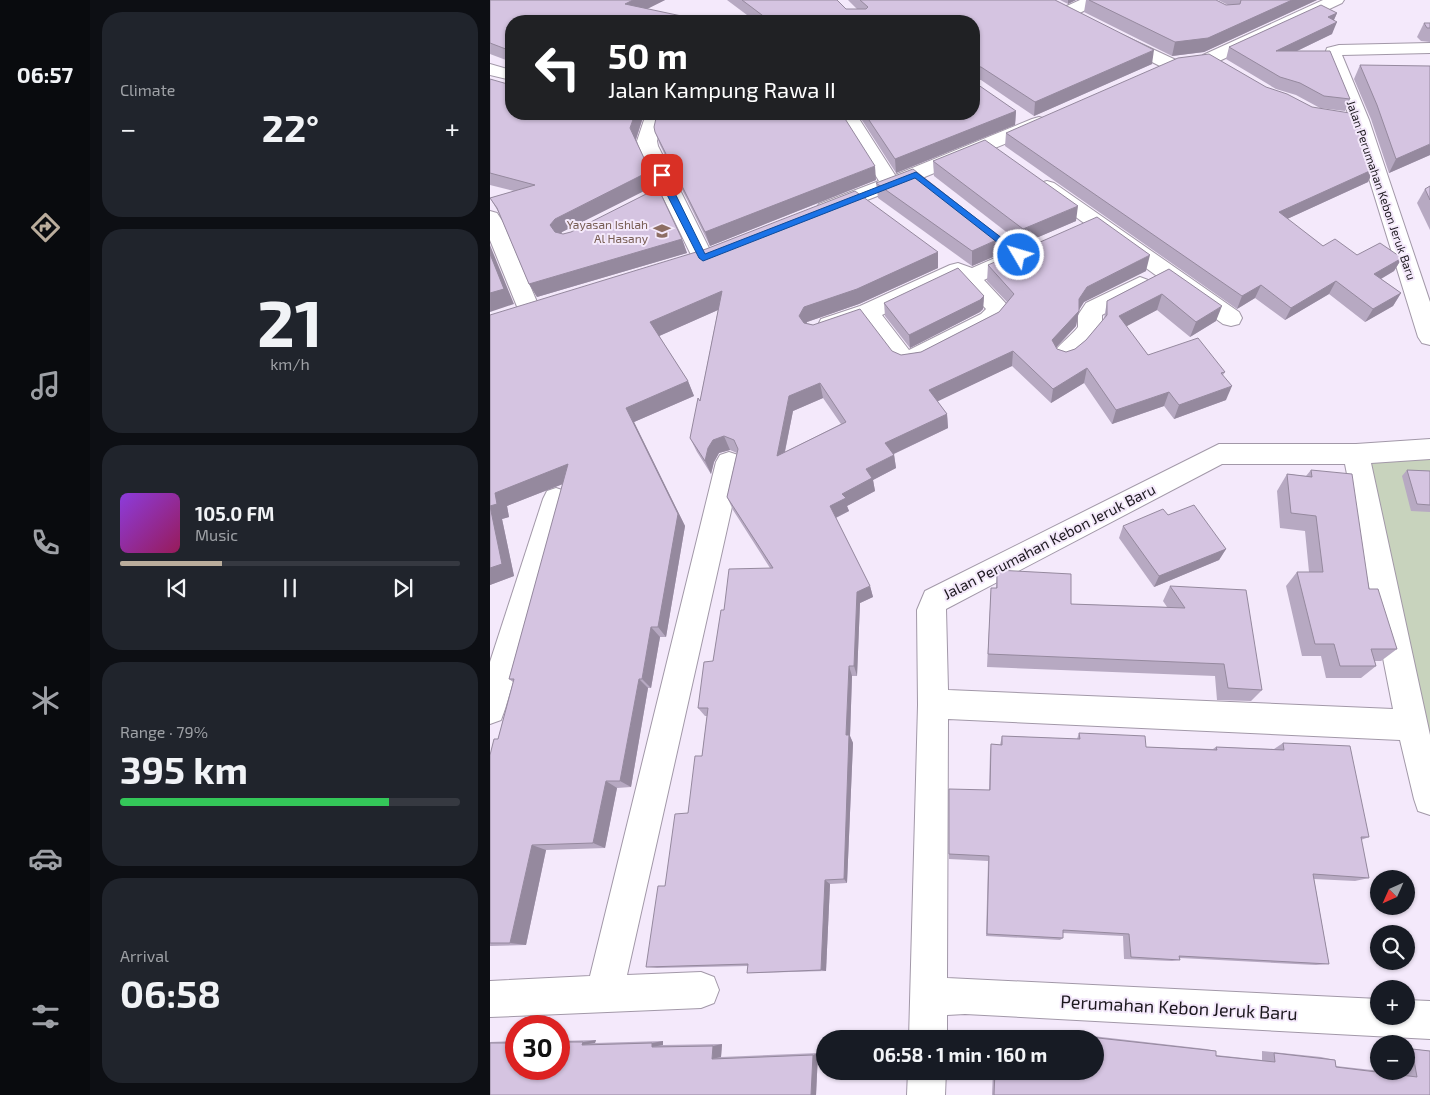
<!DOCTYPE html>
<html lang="en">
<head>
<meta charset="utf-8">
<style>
	body { margin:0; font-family:"Exo 2",sans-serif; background:#20242c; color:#f1f3f6; height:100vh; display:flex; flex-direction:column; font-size:19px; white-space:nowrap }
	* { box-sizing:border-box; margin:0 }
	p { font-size:16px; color:#9ea1a6 }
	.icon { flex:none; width:28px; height:28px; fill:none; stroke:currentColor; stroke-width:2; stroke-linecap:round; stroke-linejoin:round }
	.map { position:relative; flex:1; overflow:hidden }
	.sheet { display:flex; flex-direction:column; gap:12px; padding:12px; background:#0d0f14; width:400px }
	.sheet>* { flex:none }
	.hud { position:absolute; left:15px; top:15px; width:475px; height:105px; border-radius:20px; box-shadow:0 1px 4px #0004; background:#202124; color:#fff; overflow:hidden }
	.needle { width:32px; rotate:225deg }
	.buttons { position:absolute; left:880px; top:870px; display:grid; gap:10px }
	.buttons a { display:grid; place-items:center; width:45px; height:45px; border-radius:50%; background:#171b24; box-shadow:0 1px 4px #0004; font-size:25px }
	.speed { position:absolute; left:15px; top:1015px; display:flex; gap:10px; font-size:25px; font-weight:700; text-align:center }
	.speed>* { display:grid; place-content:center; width:65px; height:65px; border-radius:50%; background:#171b24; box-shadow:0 1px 4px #0004; line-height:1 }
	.speed .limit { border:8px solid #d22; background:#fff; color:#111 }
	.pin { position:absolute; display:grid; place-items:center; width:42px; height:42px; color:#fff; margin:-21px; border-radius:10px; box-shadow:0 2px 8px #0006 }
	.me { position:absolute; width:55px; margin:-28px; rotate:308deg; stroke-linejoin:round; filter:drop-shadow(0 0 4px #0008) }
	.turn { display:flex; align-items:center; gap:18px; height:105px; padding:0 20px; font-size:22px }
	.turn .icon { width:65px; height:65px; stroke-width:2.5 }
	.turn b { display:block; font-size:35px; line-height:42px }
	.big { font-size:38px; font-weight:700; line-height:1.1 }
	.sheet .card { flex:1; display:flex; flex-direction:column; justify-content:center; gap:8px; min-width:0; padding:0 18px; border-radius:20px; background:#20242c }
	.sheet .dial { align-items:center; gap:0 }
	.dial b { font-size:65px; line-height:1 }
	.song { display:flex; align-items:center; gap:15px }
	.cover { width:60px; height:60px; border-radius:8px; background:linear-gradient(135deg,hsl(270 70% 55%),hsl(330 70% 35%)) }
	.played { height:5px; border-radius:2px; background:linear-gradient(90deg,#baad9c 30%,#363941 30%) }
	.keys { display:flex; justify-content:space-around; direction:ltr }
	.heat { display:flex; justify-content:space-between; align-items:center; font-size:28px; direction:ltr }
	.charge { height:8px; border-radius:4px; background:linear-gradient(90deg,#34c759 79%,#363941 0) }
	.trip { position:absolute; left:326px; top:1030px; width:288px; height:50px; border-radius:25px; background:#171b24; box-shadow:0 1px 4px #0004; font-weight:700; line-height:50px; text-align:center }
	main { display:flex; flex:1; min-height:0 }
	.menu { display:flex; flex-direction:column; width:90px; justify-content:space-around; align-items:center; background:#090b0e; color:#9ea1a6 }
	.menu .icon { width:35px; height:35px }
	.menu .on { color:#baad9c }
	.menu b { font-size:22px; color:#f1f3f6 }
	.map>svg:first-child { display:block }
	.green { fill:#c8d3bd }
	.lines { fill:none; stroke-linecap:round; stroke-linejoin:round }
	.street-casing { stroke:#a298a8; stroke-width:2 }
	.street { fill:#fff; fill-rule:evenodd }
	.wall { fill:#b7a9c2; fill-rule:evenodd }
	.shaded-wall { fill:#95899e }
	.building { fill:#d5c4e1; stroke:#95899e; fill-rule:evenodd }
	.route { fill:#1a73e8; stroke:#114b97 }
	.labels { text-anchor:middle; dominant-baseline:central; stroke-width:4; stroke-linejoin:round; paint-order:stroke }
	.far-street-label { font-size:12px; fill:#1c181e; stroke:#f4e9fb }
	.far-education-label { font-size:12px; fill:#785e54; stroke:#f4e9fb; text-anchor:end }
	.street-label { font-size:15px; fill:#1c181e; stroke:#f4e9fb }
	.near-street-label { font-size:18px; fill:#1c181e; stroke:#f4e9fb }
</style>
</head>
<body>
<main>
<nav class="menu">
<b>06:57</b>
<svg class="icon on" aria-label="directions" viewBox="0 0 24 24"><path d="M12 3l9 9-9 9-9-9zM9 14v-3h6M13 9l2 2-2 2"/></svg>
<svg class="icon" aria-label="music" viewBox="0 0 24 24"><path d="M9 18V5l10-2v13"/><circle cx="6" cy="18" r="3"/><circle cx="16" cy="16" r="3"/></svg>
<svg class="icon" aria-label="phone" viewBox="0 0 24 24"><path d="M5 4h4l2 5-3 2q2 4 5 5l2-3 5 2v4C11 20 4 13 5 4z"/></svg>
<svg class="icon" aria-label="climate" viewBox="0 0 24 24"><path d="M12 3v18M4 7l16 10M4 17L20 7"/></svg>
<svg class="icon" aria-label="car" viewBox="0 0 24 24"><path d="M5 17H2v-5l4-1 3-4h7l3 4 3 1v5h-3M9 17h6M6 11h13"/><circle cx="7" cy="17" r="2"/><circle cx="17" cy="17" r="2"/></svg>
<svg class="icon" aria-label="filters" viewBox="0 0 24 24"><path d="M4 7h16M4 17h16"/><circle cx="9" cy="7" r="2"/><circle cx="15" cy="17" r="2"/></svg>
</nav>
<section class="sheet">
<div class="card"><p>Climate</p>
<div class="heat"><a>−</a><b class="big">22°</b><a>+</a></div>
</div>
<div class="card dial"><b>21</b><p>km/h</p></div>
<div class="card">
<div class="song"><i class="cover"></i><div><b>105.0 FM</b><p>Music</p></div></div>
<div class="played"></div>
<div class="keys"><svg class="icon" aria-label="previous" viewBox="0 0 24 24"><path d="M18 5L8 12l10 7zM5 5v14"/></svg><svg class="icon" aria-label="pause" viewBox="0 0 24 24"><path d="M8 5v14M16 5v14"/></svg><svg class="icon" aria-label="next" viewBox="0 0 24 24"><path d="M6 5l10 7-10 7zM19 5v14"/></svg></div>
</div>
<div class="card"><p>Range · 79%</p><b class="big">395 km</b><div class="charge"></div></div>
<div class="card"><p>Arrival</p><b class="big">06:58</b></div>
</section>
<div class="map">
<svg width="940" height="1095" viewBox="0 0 940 1095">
	<rect width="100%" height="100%" fill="#f4e9fb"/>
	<!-- green -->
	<polygon class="green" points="940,452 940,746 868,457"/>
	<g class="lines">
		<!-- street casing -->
		<g class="street-casing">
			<g id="street">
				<polygon points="590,0 611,0 609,3 582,17 570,17 568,13 570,9"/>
				<polygon points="833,0 854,0 852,3 725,63 719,64 713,63 710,59 713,55"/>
				<polygon points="630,34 686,60 689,64 686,68 680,69 674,68 624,43 621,39 624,35"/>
				<polygon points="940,43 940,53 852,55 879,120 940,302 940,345 932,343 928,337 861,120 834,56 837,48 849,45"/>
				<polygon points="0,64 21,70 21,80 0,75"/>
				<polygon points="156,114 174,114 167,141 168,146 224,258 221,263 213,265 205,263 148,146 147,141"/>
				<polygon points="348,114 366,114 405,175 542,119 549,117 556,119 558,123 556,127 408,188 336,216 329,214 326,209 329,204 389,181"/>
				<polygon points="557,181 564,183 749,312 752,318 749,324 741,326 733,324 550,191 547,187 550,183"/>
				<polygon points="0,211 7,213 13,222 50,309 47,315 39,317 31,315 28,309 0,240"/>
				<path d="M530 247 538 249 541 254 538 259 494 280 521 309 507 326 431 365 413 368 405 365 373 322 339 333 331 331 328 325 331 319 370 306 460 265 468 263 482 268ZM468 279 496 309 491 314 419 350 392 315Z"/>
				<path d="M650 277 658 280 661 285 658 290 612 315V329L592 354 581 362 573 365 565 362 561 356C567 346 580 337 588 327V315L596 303Z"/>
				<path d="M940 439V459L881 463 940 735V815L928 811 924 799 910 740 458 719 457 978 889 999V1016H916V1000L940 1001V1039L475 1014 457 1015V1039H419L428 705 427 610 435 591 729 444H866ZM732 464H855L903 709 458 690 456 609Z"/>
				<polygon points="239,452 248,455 252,462 137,975 211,972 224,977 229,990 224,1003 211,1008 0,1017 0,981 100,976 226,462 230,455"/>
				<polygon points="66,488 75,491 79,499 15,709 11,720 0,724 0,662 53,499 57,491"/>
				<polygon points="418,1071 456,1071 455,1095 417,1095"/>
			</g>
		</g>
		<!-- street -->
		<use href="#street" class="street"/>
	</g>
	<!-- wall -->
	<g class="wall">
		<polygon points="0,0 175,0 157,9 21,21 21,62 0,54"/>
		<polygon points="237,0 347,0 356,9 367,9 358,0 565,0 662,64 544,116 491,80 484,80 484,21 265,21"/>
		<polygon points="570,0 586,0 578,4"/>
		<polygon points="596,0 726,0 736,5 738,5 728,0 827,0 714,52 682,56 594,12"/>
		<polygon points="847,13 844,20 842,34 807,51 860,99 855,111 830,108 806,95 786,89 736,59 739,47"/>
		<polygon points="934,23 940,23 940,42 931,41 927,37"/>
		<polygon points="870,65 940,155 899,173 881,119 864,79"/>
		<polygon points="0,79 21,114 154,114 146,140 160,171 166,185 72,232 71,234 192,239 197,253 47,297 39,284 9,213 0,198 24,191 0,185"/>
		<polygon points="526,111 525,125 406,173 368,114 484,114"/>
		<polygon points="165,132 386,180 220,246 170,145"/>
		<polygon points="516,133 884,169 878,182 797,219 833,246 867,255 912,258 904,271 891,279 911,293 903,306 875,322 839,294 795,320 765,298 747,309 515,146"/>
		<polygon points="443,161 586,221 532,244 444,176"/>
		<polygon points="386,183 510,254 482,266 388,198"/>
		<polygon points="940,186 940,230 927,203 935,189"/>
		<path d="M448 252V268L369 304 317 322V323L411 355 431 352 509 312 517 302 497 281 498 265 656 271 594 302 589 310 586 326 566 348 567 349 576 352 585 349 596 340 614 319 617 301 679 269 726 321 700 337 667 310 636 326 658 355 735 372 733 375 736 400 684 419 674 406 622 424 594 383 561 403 522 366 447 401 457 414 458 428 404 454 406 468 383 480 385 491 357 506 359 511 346 518 380 586 383 597 370 603 367 676H362L360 736 363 743 357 883 340 884 336 971 264 973H257L258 966 167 968 156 967 175 886 198 813 212 756 217 716H215L208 708 223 661 234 610 280 568 243 510 237 497 247 453 240 450 229 453 224 462 221 474 207 452 200 438 210 401 228 310 169 336 198 381 204 396 144 422 195 526 176 637H170L161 688H158L141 787 127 788 115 848 56 850 36 945 0 946V755L8 739 23 682 19 679 73 484 17 506 19 517 12 519 24 576 0 585V315ZM333 398 351 424 295 452 303 411Z"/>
		<polygon points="494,296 493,309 490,312 420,348 395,316 394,303"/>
		<polygon points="821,470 879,589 907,649 891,661 885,661 886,666 871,678 836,678 831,656 812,656 796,586 807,572 819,572 815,531 790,528 787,491 797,474 816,476"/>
		<polygon points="917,470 940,471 940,512 921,511 912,476"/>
		<polygon points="678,515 736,549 729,560 664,587 629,538 633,526"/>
		<polygon points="507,570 581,604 677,607 673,601 680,586 772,690 761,701 727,700 725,676 497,667 501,588 506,588"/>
		<polygon points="589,733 656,747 723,749 726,747 784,749 793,743 879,837 871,840 879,878 865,881 824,879 839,964 826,965 690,958 690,960 682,961 634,959 633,936 573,933 573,938 570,940 496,936 498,861 459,859 459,854 499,790 500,752 501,744 510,745 512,736 587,739"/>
		<polygon points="585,1034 716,1049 726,1051 726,1055 772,1060 772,1051 831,1057 845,1060 846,1066 909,1073 909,1071 916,1071 916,1048 940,1051 940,1095 502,1095 503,1071 605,1071 605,1039 585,1039"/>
		<polygon points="106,1040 105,1043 173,1041 173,1045 232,1044 231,1057 328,1053 326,1095 0,1095 0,1042 26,1041 26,1069 69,1069 69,1041"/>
	</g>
	<!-- shaded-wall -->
	<g class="shaded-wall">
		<polygon points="143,0 175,0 139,18 135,4"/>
		<polygon points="578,0 586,0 578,4"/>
		<polygon points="802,0 827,0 714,52 682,56 685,42"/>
		<polygon points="847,13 842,24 847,22 842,34 782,63 786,51 838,17"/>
		<polygon points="664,50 662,64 544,116 545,102"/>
		<polygon points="526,111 525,125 406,173 405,159"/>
		<polygon points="145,114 154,114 145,142 140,128"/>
		<polygon points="940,144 940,155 899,173 906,159"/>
		<polygon points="385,166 386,180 220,246 215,232"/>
		<polygon points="884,169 878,182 784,225 789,212"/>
		<polygon points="160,171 166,185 72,232 67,239 60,225 65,219"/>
		<polygon points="588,206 586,221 532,244 533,229"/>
		<polygon points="511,238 510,254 482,266 482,251"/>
		<polygon points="192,239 197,253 47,297 39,284"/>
		<polygon points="0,245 24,304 0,312"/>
		<polygon points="448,252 448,268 369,304 317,322 312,331 309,316 314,307"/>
		<polygon points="660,255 656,271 594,302 587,313 589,311 586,326 559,355 562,340 597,287"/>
		<polygon points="912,258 904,271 877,287 884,274"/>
		<polygon points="846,281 839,294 795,320 801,308"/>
		<polygon points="771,285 765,298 747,309 752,296"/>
		<polygon points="232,291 237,306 167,337 160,322"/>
		<polygon points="911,293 903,306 875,322 883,309"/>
		<polygon points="672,294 667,310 626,332 629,316"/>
		<polygon points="494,296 493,309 490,312 420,348 419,335"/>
		<polygon points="732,306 726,321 700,337 706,322"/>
		<polygon points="523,351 522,366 440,405 439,390"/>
		<polygon points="597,368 594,383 561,403 563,389"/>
		<polygon points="198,381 204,396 144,422 195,526 176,637 168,627 136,408"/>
		<polygon points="330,383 333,398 303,411 291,470 287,456 299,396"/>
		<polygon points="742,386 736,400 684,419 689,405"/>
		<polygon points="679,392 674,406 622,424 626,410"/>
		<polygon points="457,414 458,428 397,457 395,443"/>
		<polygon points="234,436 240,450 229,453 224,462 221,474 215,461 218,448 223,440"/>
		<polygon points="404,455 406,468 383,480 385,491 357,506 359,511 343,519 340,506 376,469"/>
		<polygon points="78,464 88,478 17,506 19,517 12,519 24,576 0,585 0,506 5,493"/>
		<polygon points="736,549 729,560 664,587 669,576"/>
		<polygon points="380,586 383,597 370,603 367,676 364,666 367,592"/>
		<polygon points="161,627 170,637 161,688 152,679"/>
		<polygon points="359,666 362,676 360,736 363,743 357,883 354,879 356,735"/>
		<polygon points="149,679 158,688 141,787 130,781"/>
		<polygon points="116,781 127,788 115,848 103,843"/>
		<polygon points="42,845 56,850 36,945 20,943"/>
		<polygon points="335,880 340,884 336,971 331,970"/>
		<polygon points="106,1040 105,1043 92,1045 93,1042"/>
		<polygon points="173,1041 173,1045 162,1047 162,1043"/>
		<polygon points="232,1044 231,1057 222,1059 223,1046"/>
		<polygon points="328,1053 326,1095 321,1095 323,1055"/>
	</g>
	<!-- building -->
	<g class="building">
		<polygon points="0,0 143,0 135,4 215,21 21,21 21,51 0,43"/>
		<polygon points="252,0 347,0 356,9 376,9 378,7 370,0 565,0 664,50 545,102 491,67 484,66 484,21 280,21"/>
		<polygon points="599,0 726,0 736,5 750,4 751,0 802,0 718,38 685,42"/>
		<polygon points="831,5 847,13 838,17 847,22 786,51 840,51 860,99 834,96 810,83 790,77 739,47"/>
		<polygon points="934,23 940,23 940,28 937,28"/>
		<polygon points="719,54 776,87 797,94 822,107 866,114 884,169 789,212 833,246 845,239 867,255 890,243 912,258 884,274 911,293 883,309 846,281 801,308 771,285 752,296 516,133 688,58"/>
		<polygon points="870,65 940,66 940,144 906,159 887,105"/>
		<polygon points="0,79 21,85 21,114 145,114 140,128 160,171 65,219 60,225 65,232 73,234 81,232 168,188 192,239 39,284 7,208 0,198 45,185 0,173"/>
		<polygon points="484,82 526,111 405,159 375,114 484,114"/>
		<polygon points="167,114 352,114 385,166 215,232 165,132 164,127"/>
		<polygon points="495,140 588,206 533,229 443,161"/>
		<polygon points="423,169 511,238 482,251 386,183"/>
		<polygon points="940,186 940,200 935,189"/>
		<path d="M365 191 448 252 367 289 314 307 309 316 314 323 323 325 370 309 402 351 411 355 431 352 509 312 524 294 498 265 607 217 660 255 597 287 589 299V311L562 340 567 349 576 352 585 349 596 340 617 315V301L679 269 732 306 706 322 672 294 629 316 658 355 708 338 735 372 731 373 742 386 689 405 679 392 626 410 597 368 563 389 523 351 439 390 457 414 395 443 404 455 376 469 382 478 352 494 356 498 340 506 380 586 367 592 364 666H359L356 735H359L354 879 335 880 331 970 257 973 258 964 156 967 168 886H175L185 814 198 813 205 756H212L218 708H208L214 662 223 661 231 610H234L239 569 283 568 237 497 248 449 244 440 234 436 223 440 218 448 215 461 200 438 208 398 210 401 232 291 160 322 198 381 136 408 188 514 168 627H161L152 679H149L130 781H116L103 843 42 845 20 943H0V755L4 739H8L24 679H19L78 464 5 493 7 504 0 506 12 564 0 568V315L216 249ZM330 383 356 422 287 456 299 396Z"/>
		<polygon points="0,254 14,289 0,293"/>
		<polygon points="468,268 494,296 490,300 419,335 394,303"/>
		<polygon points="821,470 862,474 879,589 888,589 907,649 881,649 886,666 850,666 844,644 825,644 807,572 833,572 826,516 801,513 797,474 822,477"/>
		<polygon points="917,470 940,471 940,505 927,504"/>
		<polygon points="704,505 736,549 669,576 633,526 673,509 678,515"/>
		<polygon points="507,570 581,574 581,604 695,608 680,586 756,590 772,690 738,688 734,664 498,654 501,588 507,588"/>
		<polygon points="589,733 655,736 656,747 727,750 726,747 794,750 793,743 860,746 879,837 871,837 879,878 823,874 839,964 689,956 690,960 641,957 639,934 573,930 573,938 497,934 499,856 459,854 459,789 500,790 501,744 512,745 512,736 590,739"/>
		<polygon points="590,1036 726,1051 726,1056 785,1062 784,1053 845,1060 846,1067 927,1077 922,1049 940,1051 940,1095 504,1095 505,1071 605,1071 605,1039 590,1039"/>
		<polygon points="69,1042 93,1042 92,1045 162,1043 162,1047 223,1046 222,1059 323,1055 321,1095 0,1095 0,1043 26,1043 26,1069 69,1069"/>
	</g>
	<!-- route -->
	<polygon class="route" points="169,173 176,175 215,254 426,172 534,255 529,258 526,257 425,178 213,261 209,258 167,175"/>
	<!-- icons -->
	<defs>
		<g id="school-bare" transform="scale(1.35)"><path d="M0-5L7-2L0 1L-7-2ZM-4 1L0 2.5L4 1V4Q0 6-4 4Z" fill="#8d6e63" stroke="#f4e9fb" stroke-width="2.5" paint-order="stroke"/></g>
	</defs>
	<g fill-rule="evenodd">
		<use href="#school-bare" x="172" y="231"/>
	</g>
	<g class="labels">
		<!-- far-street labels -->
		<g class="far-street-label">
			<text transform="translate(892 190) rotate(71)">Jalan Perumahan Kebon Jeruk Baru</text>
		</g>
		<!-- far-education labels -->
		<g class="far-education-label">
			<text x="158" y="224">Yayasan Ishlah<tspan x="158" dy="14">Al Hasany</tspan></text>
		</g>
		<!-- street labels -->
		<g class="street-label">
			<text transform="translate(559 541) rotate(-27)">Jalan Perumahan Kebon Jeruk Baru</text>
		</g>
		<!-- near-street labels -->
		<g class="near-street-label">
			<text transform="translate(689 1007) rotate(3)">Perumahan Kebon Jeruk Baru</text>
		</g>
	</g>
</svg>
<div class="buttons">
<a><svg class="needle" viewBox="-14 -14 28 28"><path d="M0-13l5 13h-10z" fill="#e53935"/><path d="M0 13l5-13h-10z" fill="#9ea1a6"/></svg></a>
<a><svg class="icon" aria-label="search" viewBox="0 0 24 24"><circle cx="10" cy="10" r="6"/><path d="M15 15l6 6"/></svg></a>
<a>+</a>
<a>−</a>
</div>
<div class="speed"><div class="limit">30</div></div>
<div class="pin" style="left:172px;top:175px;background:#d93025"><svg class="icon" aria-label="arrive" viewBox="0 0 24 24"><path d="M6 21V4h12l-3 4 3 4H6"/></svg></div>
<svg class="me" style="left:529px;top:255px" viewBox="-20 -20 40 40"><circle r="17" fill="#1a73e8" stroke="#fff" stroke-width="3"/><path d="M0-11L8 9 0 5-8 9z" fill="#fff"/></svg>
<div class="trip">06:58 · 1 min · 160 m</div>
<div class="hud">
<div class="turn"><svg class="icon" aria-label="left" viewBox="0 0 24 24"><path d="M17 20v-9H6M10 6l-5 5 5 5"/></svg><div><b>50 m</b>Jalan Kampung Rawa II</div></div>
</div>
</div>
</main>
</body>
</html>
